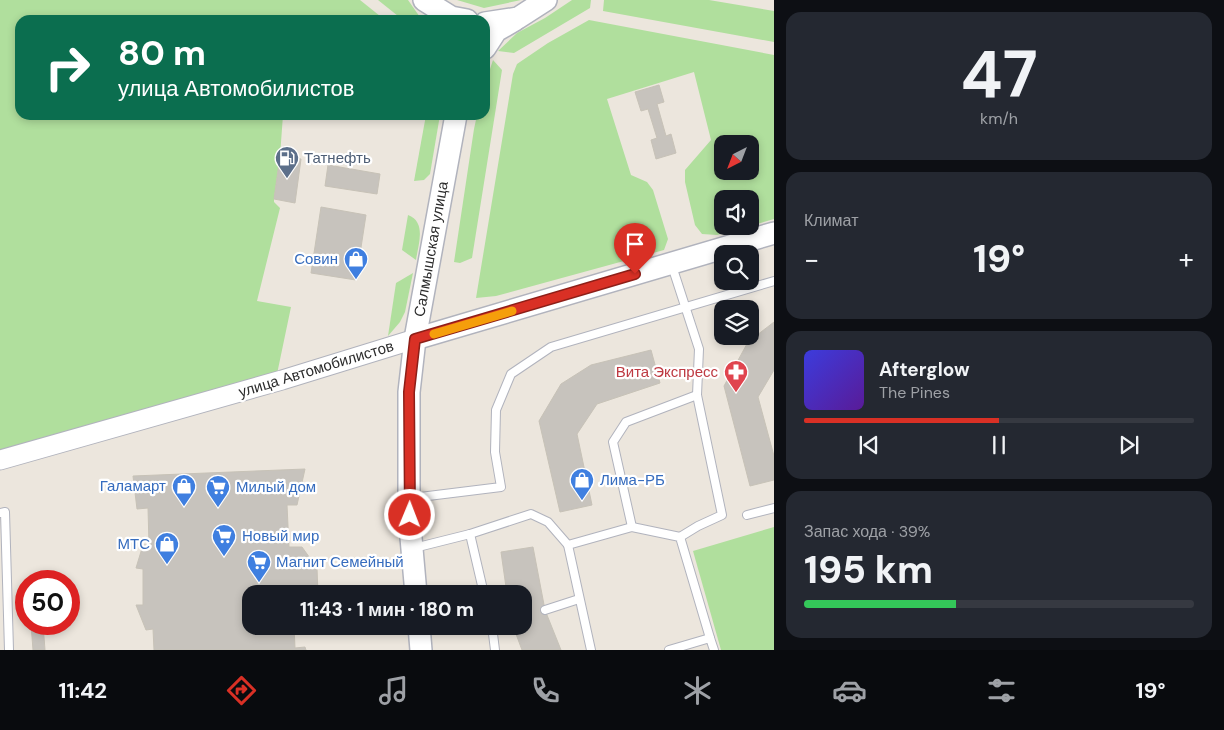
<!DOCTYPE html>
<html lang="ru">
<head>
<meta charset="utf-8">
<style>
	body { margin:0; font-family:"DM Sans",sans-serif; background:#242831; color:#f1f3f6; height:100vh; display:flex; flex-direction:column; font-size:19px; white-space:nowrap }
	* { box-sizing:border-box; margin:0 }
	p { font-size:16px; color:#9ea1a6 }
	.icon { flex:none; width:28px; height:28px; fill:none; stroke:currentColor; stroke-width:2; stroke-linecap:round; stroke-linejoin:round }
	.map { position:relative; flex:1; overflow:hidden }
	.side { display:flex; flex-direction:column; gap:12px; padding:12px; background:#0d0f14; width:450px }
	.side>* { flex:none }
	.top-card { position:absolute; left:15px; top:15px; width:475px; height:105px; border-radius:15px; box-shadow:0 2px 8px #0003; background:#0b6e4f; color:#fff; overflow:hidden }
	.needle { width:32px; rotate:222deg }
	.buttons { position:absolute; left:714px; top:135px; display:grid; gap:10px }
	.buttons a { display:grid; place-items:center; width:45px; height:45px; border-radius:10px; background:#171b24; box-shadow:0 2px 8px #0003; font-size:25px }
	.speed { position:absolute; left:15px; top:570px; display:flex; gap:10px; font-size:25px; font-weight:700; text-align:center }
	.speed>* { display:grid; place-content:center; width:65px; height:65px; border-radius:50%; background:#171b24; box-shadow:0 2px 8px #0003; line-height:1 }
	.speed .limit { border:8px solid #d22; background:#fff; color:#111 }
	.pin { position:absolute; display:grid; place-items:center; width:42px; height:42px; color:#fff; margin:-51px -21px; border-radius:50% 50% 50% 0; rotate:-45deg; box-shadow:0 0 5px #0007 }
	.pin .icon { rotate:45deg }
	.me { position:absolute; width:55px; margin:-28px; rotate:1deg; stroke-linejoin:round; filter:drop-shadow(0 0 4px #0008) }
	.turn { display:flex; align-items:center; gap:18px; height:105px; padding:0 20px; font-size:22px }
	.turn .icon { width:65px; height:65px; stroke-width:2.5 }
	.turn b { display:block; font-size:35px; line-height:42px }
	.big { font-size:38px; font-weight:800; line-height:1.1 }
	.side .widget { flex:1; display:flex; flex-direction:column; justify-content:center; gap:8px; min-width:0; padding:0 18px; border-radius:15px; background:#242831 }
	.side .dial { align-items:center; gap:0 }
	.dial b { font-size:65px; line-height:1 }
	.song { display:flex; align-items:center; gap:15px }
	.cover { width:60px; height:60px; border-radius:8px; background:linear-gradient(135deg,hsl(240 70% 55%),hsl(270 70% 35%)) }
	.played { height:5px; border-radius:2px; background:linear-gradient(90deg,#d93025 50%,#363941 50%) }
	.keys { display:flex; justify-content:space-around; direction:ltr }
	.heat { display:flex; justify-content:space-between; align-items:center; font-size:28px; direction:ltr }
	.charge { height:8px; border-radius:4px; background:linear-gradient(90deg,#34c759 39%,#363941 0) }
	.trip { position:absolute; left:242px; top:585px; width:290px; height:50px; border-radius:15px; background:#171b24; box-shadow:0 2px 8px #0003; font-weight:800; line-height:50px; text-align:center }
	.dock { display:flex; height:80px; justify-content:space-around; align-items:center; background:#090b0e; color:#9ea1a6 }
	.dock .icon { width:35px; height:35px }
	.dock .active { color:#d93025 }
	.dock b { font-size:22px; color:#f1f3f6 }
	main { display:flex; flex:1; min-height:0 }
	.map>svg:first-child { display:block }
	.green { fill:#b0df9d; fill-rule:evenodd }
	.building { fill:#c7c3bd; stroke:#c7c2b7 }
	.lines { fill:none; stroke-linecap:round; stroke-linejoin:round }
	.service-casing { stroke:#b1b3bd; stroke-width:10 }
	.tertiary-casing { stroke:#b1b3bd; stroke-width:21 }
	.secondary-casing { stroke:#b1b3bd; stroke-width:24 }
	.service { stroke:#fff; stroke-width:8 }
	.tertiary { stroke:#fff; stroke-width:19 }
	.secondary { stroke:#fff; stroke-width:21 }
	.route-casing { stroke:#8d1f18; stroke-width:12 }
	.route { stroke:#d93025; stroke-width:9 }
	.slow { stroke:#f59e0b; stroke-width:9 }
	.labels { text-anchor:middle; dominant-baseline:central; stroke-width:4.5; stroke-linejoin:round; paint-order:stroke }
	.service-label { font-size:15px; fill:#4e5e75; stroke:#fff; text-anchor:start }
	.street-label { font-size:15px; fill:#2b2b2b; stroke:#fff }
	.shop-label { font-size:15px; fill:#366cbe; stroke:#fff; text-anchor:start }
	.health-label { font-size:15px; fill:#be3a42; stroke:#fff; text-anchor:end }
</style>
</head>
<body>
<main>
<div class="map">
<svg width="774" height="650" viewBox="0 0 774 650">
	<rect width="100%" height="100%" fill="#ece6dd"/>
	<!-- green -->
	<g class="green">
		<polygon points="0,0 360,0 385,20 20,20 20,115 283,115 280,156 274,199 274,202 280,208 257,301 291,307 277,374 0,451"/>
		<polygon points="378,0 408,0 422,20 403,20"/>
		<polygon points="457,0 521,0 484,8"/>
		<polygon points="572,0 591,0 590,8 514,53 498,51 517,33 545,18"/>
		<polygon points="604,0 709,0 774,11 774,42 603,11"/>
		<path d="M589 20 774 55V219L750 226V199H722V226H749L717 235 702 234 695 225 685 182V170L711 140 694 72 607 99 631 175 647 182 653 190 668 239 664 250 496 296 476 298 513 74 517 64 548 43ZM722 144H750V171H722Z"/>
		<polygon points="493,60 502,70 472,258 460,263 454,262 474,129 477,115 485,115 485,84"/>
		<polygon points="426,115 440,115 430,174 424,180 414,181"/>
		<path d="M408 215C427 222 418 245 416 260L402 250Z"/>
		<polygon points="413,273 405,312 400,322 388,336 396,283"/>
		<polygon points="774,527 774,650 721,650 693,551"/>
	</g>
	<!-- building -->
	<g class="building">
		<polygon points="659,85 664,102 657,104 666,136 671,134 676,153 656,159 651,140 657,138 648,109 641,111 635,92"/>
		<polygon points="280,156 301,159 295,203 274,199"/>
		<polygon points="328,165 380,174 377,194 325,186"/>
		<polygon points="321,207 366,215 356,280 311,273"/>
		<polygon points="774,322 774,370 758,397 774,456 774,480 750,486 724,386 748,342"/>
		<polygon points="651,350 660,383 597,404 577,434 592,505 560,512 539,421 561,384 591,365"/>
		<polygon points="305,469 297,505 287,505 289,547 302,547 317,568 318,594 251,594 251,626 294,626 295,648 305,647 306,650 154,650 153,629 146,630 136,605 143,605 143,569 136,568 143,545 149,545 148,508 137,509 133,476"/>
		<polygon points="533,547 545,610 561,650 522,650 513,626 524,626 524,594 507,594 501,552"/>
		<polygon points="31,624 43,624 45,650 33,650"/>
	</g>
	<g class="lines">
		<!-- service casing -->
		<g class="service-casing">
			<g id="service">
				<polyline points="672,266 699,349 697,395 722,515 698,526 680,537"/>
				<polyline points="412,498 501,487 495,452 496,410 511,374 551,347 774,281"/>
				<polyline points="0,513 5,512 9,650"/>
				<polyline points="747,515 774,508"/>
				<polyline points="632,527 613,442 626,422 697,395"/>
				<polyline points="470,534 484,594"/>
				<polyline points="568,545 591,650"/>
				<polyline points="414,548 470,534 531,514 548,522 568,545 632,527 680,537 710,638"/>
				<polyline points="545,610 579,599"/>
				<polyline points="492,626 495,650"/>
				<polyline points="669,650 710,638 714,650"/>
			</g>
		</g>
		<!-- tertiary casing -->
		<g class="tertiary-casing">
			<polyline id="tertiary" points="0,460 282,380 415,339"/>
		</g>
		<!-- secondary casing -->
		<g class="secondary-casing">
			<g id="secondary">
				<polyline points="424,0 451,17 467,20"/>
				<polyline points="485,23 518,18 546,0"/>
				<polyline points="485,48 496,31 515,20"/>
				<polyline points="415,339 774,233"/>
				<polyline points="416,594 409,515 409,392 415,339 456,115"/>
				<polyline points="419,626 421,650"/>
			</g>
		</g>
		<!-- service -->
		<use href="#service" class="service"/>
		<!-- tertiary -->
		<use href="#tertiary" class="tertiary"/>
		<!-- secondary -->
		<use href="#secondary" class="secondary"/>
	</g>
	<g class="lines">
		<!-- route casing -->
		<g class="route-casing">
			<polyline id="route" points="410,515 409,392 415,339 635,274"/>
		</g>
		<!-- route -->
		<use href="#route" class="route"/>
		<!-- slow -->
		<polyline class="slow" points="434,334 512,311"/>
	</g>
	<!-- icons -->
	<defs>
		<g id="fuel-pin" transform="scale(1.25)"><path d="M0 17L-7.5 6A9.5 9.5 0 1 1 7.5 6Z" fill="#5c6f8a" stroke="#fff"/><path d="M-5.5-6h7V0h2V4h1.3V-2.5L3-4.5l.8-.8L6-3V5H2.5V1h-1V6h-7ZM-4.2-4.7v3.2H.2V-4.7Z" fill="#fff"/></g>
		<g id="shop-pin" transform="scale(1.25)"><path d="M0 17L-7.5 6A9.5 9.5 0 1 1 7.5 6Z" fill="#3f7fe0" stroke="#fff"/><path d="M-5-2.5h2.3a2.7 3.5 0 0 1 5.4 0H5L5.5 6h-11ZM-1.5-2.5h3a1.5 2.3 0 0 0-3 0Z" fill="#fff"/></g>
		<g id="pharmacy-pin" transform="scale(1.25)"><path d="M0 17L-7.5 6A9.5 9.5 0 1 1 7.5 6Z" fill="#e0444e" stroke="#fff"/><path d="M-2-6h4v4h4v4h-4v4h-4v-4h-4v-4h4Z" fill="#fff"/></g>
		<g id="supermarket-pin" transform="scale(1.25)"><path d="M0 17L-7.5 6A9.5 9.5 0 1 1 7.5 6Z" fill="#3f7fe0" stroke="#fff"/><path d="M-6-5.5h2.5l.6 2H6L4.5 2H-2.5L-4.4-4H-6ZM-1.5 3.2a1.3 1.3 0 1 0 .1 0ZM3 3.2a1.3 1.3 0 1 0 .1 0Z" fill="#fff"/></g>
	</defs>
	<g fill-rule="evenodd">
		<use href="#fuel-pin" x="287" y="158"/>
		<use href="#shop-pin" x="356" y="259"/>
		<use href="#pharmacy-pin" x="736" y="372"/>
		<use href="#shop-pin" x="582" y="480"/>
		<use href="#shop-pin" x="184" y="486"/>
		<use href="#supermarket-pin" x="218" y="487"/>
		<use href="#supermarket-pin" x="224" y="536"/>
		<use href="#shop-pin" x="167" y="544"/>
		<use href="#supermarket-pin" x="259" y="562"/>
	</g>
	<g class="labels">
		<!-- service labels -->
		<g class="service-label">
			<text x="304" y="158">Татнефть</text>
		</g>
		<!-- street labels -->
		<g class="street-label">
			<text transform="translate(431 249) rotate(-80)">Салмышская улица</text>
			<text transform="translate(316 369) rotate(-17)">улица Автомобилистов</text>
		</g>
		<!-- shop labels -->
		<g class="shop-label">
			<text x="338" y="259" text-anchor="end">Совин</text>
			<text x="600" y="480">Лима-РБ</text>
			<text x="166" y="486" text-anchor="end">Галамарт</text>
			<text x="236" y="487">Милый дом</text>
			<text x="242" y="536">Новый мир</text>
			<text x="150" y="544" text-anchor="end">МТС</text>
			<text x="276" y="562">Магнит Семейный</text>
		</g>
		<!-- health labels -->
		<g class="health-label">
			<text x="718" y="372">Вита Экспресс</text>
		</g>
	</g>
</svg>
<div class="buttons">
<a><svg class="needle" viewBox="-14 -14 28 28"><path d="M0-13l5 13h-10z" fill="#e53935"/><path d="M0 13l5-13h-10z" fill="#9ea1a6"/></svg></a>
<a><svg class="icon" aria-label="sound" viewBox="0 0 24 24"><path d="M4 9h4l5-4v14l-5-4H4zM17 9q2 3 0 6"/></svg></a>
<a><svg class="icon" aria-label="search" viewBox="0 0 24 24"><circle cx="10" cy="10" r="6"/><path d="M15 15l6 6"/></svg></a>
<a><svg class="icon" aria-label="layers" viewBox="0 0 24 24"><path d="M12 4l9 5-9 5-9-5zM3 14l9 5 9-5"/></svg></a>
</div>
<div class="speed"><div class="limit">50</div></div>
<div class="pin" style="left:635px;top:274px;background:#d93025"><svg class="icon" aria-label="arrive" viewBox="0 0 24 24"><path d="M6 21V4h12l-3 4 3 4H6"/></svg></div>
<svg class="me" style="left:410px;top:515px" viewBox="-20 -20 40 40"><circle r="17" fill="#d93025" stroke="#fff" stroke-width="3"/><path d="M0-11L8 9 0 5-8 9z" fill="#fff"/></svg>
<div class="trip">11:43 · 1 мин · 180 m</div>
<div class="top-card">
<div class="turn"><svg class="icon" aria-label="right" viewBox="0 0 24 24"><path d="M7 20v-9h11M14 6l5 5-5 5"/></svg><div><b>80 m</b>улица Автомобилистов</div></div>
</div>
</div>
<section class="side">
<div class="widget dial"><b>47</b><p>km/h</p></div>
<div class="widget"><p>Климат</p>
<div class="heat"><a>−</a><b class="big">19°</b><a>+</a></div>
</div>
<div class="widget">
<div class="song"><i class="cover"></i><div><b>Afterglow</b><p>The Pines</p></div></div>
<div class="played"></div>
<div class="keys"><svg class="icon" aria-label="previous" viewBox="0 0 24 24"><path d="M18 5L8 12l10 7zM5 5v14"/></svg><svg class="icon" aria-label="pause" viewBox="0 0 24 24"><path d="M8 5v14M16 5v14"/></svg><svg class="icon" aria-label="next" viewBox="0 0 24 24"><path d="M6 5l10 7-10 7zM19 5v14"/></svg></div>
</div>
<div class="widget"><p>Запас хода · 39%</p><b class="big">195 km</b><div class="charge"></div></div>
</section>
</main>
<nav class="dock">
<b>11:42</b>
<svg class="icon active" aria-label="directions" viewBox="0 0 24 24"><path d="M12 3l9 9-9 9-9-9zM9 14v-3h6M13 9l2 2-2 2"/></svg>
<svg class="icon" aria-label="music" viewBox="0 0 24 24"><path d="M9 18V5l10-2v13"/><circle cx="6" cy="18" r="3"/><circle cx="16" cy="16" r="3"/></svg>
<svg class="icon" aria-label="phone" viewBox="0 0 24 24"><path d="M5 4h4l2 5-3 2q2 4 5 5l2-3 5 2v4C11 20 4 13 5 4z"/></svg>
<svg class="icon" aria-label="climate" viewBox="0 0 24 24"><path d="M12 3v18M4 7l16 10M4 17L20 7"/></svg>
<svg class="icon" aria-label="car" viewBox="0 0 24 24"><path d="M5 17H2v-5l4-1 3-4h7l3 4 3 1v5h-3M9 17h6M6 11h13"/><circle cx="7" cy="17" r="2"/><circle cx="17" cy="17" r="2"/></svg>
<svg class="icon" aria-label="filters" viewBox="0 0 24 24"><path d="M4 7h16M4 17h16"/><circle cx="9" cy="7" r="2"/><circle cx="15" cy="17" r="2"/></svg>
<b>19°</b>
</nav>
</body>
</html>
